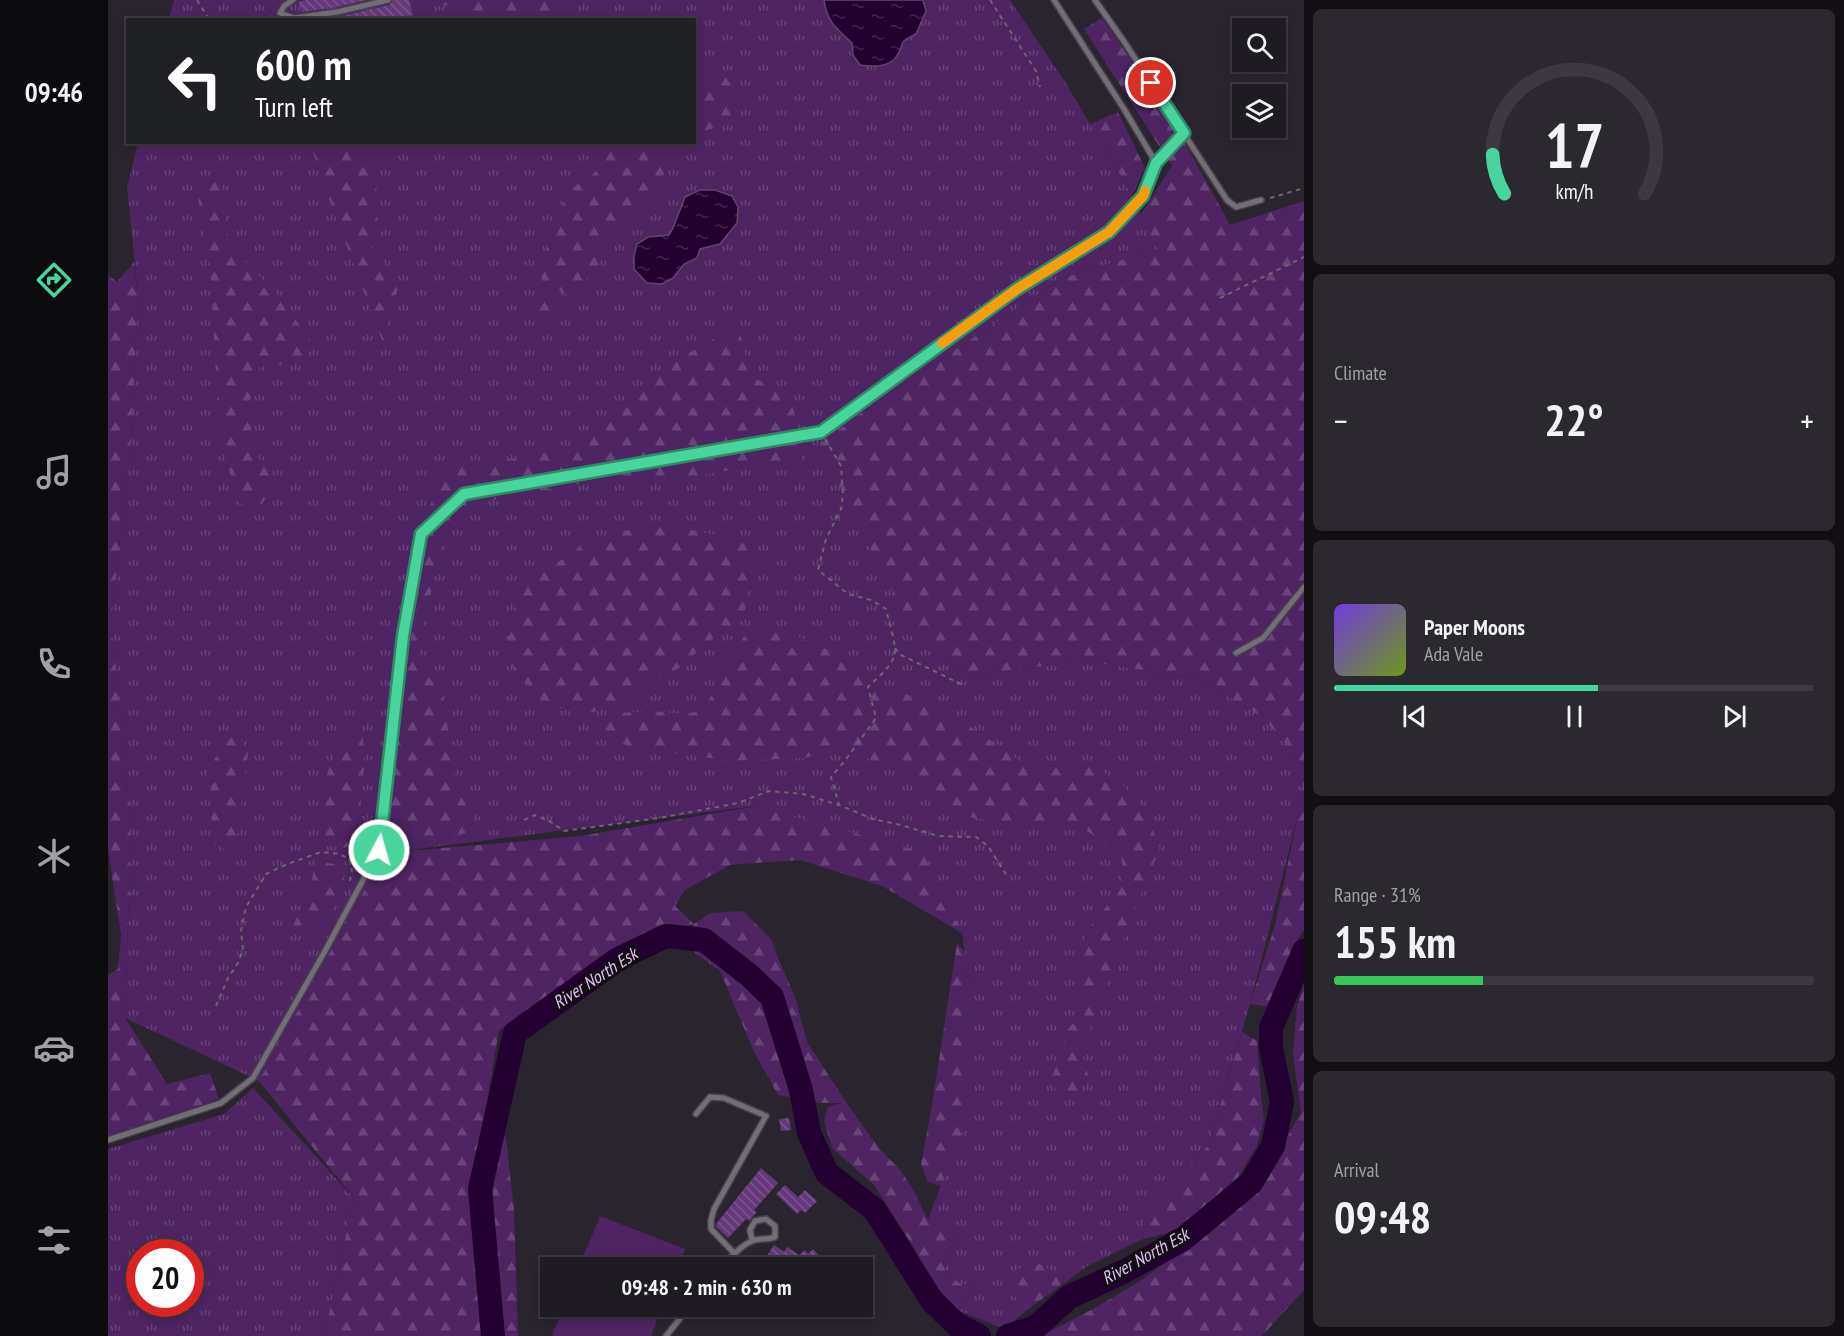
<!DOCTYPE html>
<html lang="en">
<head>
<meta charset="utf-8">
<style>
	body { margin:0; font-family:"PT Sans Narrow",sans-serif; background:#2c282f; color:#f1f3f6; height:100vh; display:flex; flex-direction:column; font-size:22px; white-space:nowrap }
	* { box-sizing:border-box; margin:0 }
	p { font-size:20px; color:#a1a1a5 }
	.icon { flex:none; width:33px; height:33px; fill:none; stroke:currentColor; stroke-width:2; stroke-linecap:round; stroke-linejoin:round }
	.map { position:relative; flex:1; overflow:hidden }
	.side { display:flex; flex-direction:column; gap:9px; padding:9px; background:#110f13; width:540px }
	.side>* { flex:none }
	.top-card { position:absolute; left:18px; top:18px; width:570px; height:126px; border-radius:0px; box-shadow:0 3px 9px #0003,0 0 0 2px #3c3940; background:#202124; color:#fff; overflow:hidden }
	.fabs { position:absolute; left:1124px; top:18px; display:grid; gap:12px }
	.fabs a { display:grid; place-items:center; width:54px; height:54px; border-radius:0px; background:#1f1b22; box-shadow:0 3px 9px #0003,0 0 0 2px #3c3940; font-size:30px }
	.speed { position:absolute; left:18px; top:1239px; display:flex; gap:12px; font-size:30px; font-weight:700; text-align:center }
	.speed>* { display:grid; place-content:center; width:78px; height:78px; border-radius:50%; background:#1f1b22; box-shadow:0 3px 9px #0003,0 0 0 2px #3c3940; line-height:1 }
	.speed .limit { border:9px solid #d22; background:#fff; color:#111 }
	.pin { position:absolute; display:grid; place-items:center; width:51px; height:51px; color:#fff; margin:-26px; border:3px solid #fff; border-radius:50%; box-shadow:0 2px 6px #0007 }
	.me { position:absolute; width:66px; margin:-33px; rotate:6deg; stroke-linejoin:round; filter:drop-shadow(0 0 4px #0008) }
	.turn { display:flex; align-items:center; gap:21px; height:126px; padding:0 30px; font-size:27px }
	.turn .icon { width:78px; height:78px; stroke-width:2.5 }
	.turn b { display:block; font-size:42px; line-height:51px }
	.big { font-size:45px; font-weight:700; line-height:1.1 }
	.side .widget { flex:1; display:flex; flex-direction:column; justify-content:center; gap:9px; min-width:0; padding:0 21px; border-radius:9px; background:#2c282f }
	.side .dial { align-items:center; gap:0 }
	.dial svg { height:156px; overflow:visible; fill:none; stroke:#3c3940; stroke-width:7; stroke-linecap:round; text-anchor:middle }
	.dial text { fill:#f1f3f6; stroke:none }
	.song { display:flex; align-items:center; gap:18px }
	.cover { width:72px; height:72px; border-radius:9px; background:linear-gradient(135deg,hsl(260 70% 55%),hsl(80 70% 35%)) }
	.played { height:6px; border-radius:3px; background:linear-gradient(90deg,#48d49d 55%,#3c3940 55%) }
	.keys { display:flex; justify-content:space-around; direction:ltr }
	.heat { display:flex; justify-content:space-between; align-items:center; font-size:33px; direction:ltr }
	.charge { height:9px; border-radius:4px; background:linear-gradient(90deg,#34c759 31%,#3c3940 0) }
	.trip { position:absolute; left:432px; top:1257px; width:333px; height:60px; border-radius:0px; background:#1f1b22; box-shadow:0 3px 9px #0003,0 0 0 2px #3c3940; font-weight:700; line-height:60px; text-align:center }
	main { display:flex; flex:1; min-height:0 }
	.dock { display:flex; flex-direction:column; width:108px; justify-content:space-around; align-items:center; background:#0c0b0e; color:#a1a1a5 }
	.dock .icon { width:42px; height:42px }
	.dock .active { color:#48d49d }
	.dock b { font-size:27px; color:#f1f3f6 }
	.map>svg:first-child { display:block }
	.grass { fill:url(#grass-tufts); fill-rule:evenodd }
	.forest { fill:url(#forest-firs) }
	.green { fill:#4e2463 }
	.water { fill:url(#water-ripples); stroke:#60466b; stroke-width:1.5 }
	.lines { fill:none; stroke-linecap:round; stroke-linejoin:round }
	.river { stroke:#220031; stroke-width:24 }
	.building { fill:url(#building-back-hatch) }
	.service-casing { stroke:#47424a; stroke-width:8 }
	.path { stroke:#6b666e; stroke-width:2; stroke-dasharray:4.5 4.5; stroke-linecap:butt }
	.service { stroke:#736d77; stroke-width:5 }
	.route-casing { stroke:#2f8a66; stroke-width:15 }
	.route { stroke:#48d49d; stroke-width:10 }
	.slow { stroke:#f59e0b; stroke-width:10 }
	.labels { text-anchor:middle; dominant-baseline:central; stroke-width:6; stroke-linejoin:round; paint-order:stroke }
	.water-label { font-size:18px; font-style:italic; fill:#e2bdf7; stroke:#110e12 }
</style>
</head>
<body>
<main>
<nav class="dock">
<b>09:46</b>
<svg class="icon active" aria-label="directions" viewBox="0 0 24 24"><path d="M12 3l9 9-9 9-9-9zM9 14v-3h6M13 9l2 2-2 2"/></svg>
<svg class="icon" aria-label="music" viewBox="0 0 24 24"><path d="M9 18V5l10-2v13"/><circle cx="6" cy="18" r="3"/><circle cx="16" cy="16" r="3"/></svg>
<svg class="icon" aria-label="phone" viewBox="0 0 24 24"><path d="M5 4h4l2 5-3 2q2 4 5 5l2-3 5 2v4C11 20 4 13 5 4z"/></svg>
<svg class="icon" aria-label="climate" viewBox="0 0 24 24"><path d="M12 3v18M4 7l16 10M4 17L20 7"/></svg>
<svg class="icon" aria-label="car" viewBox="0 0 24 24"><path d="M5 17H2v-5l4-1 3-4h7l3 4 3 1v5h-3M9 17h6M6 11h13"/><circle cx="7" cy="17" r="2"/><circle cx="17" cy="17" r="2"/></svg>
<svg class="icon" aria-label="filters" viewBox="0 0 24 24"><path d="M4 7h16M4 17h16"/><circle cx="9" cy="7" r="2"/><circle cx="15" cy="17" r="2"/></svg>
</nav>
<div class="map">
<svg width="1196" height="1336" viewBox="0 0 1196 1336">
	<defs>
		<pattern id="grass-tufts" width="24" height="20" patternUnits="userSpaceOnUse" patternTransform="scale(1.5)"><rect width="24" height="20" fill="#4e2463"/><path d="M3 7l-1-3M5 7V3M7 7l1-3M15 17l-1-3M17 17v-4M19 17l1-3" fill="none" stroke="#68447a"/></pattern>
		<pattern id="forest-firs" width="22" height="20" patternUnits="userSpaceOnUse" patternTransform="scale(1.5)"><rect width="22" height="20" fill="#4e2463"/><path d="M5 1l3.5 6h-7zM16 11l3.5 6h-7z" fill="#68447a"/></pattern>
		<pattern id="water-ripples" width="26" height="14" patternUnits="userSpaceOnUse" patternTransform="scale(1.5)"><rect width="26" height="14" fill="#220031"/><path d="M2 4q2-2 4 0t4 0M15 11q2-2 4 0t4 0" fill="none" stroke="#42254f"/></pattern>
		<pattern id="building-back-hatch" width="6" height="6" patternUnits="userSpaceOnUse" patternTransform="scale(1.5)"><rect width="6" height="6" fill="#65387c"/><path d="M-1 5l2 2M0 0l6 6M5-1l2 2" fill="none" stroke="#7b558f"/></pattern>
	</defs>
	<rect width="100%" height="100%" fill="#29242d"/>
	<!-- grass -->
	<g class="grass">
		<path d="M66 0H902L957 82 982 124 1024 195 1050 249 955 278 761 407 712 446 812 643 861 675 978 661 1091 679 1154 717 1196 765V776L1190 815 1142 1004 1100 1146 1038 1216 1035 1239 978 1267 919 1310 896 1329 849 1310 866 1286 865 1283 854 1285 841 1276 836 1268C839 1257 845 1247 846 1236L820 1220 836 1177 861 984 854 933 648 806 277 853 151 1081 17 1018 23 825 3 621 23 441 30 296 19 187 30 143 586 142V20L61 19Z"/>
		<path d="M145 1088 246 1198 216 1336H0V1149L116 1114ZM32 1252H82V1304H32Z"/>
	</g>
	<!-- forest -->
	<g class="forest">
		<polygon points="326,0 447,0 450,19 363,19 358,2 328,7"/>
		<polygon points="994,18 1044,90 1086,159 1122,225 1196,201 1196,765 1154,717 1091,679 978,661 861,675 811,643 711,445 761,407 955,278 1049,249 1033,214 1064,166 976,29"/>
		<polygon points="587,72 614,73 627,89 631,122 587,133"/>
		<polygon points="1010,112 1037,168 1024,195 982,124"/>
		<polygon points="202,143 266,143 269,185 265,206 273,231 263,248 291,284 275,343 223,204"/>
		<path d="M509 143H571L561 153 551 192 541 207 517 219 503 232 497 255 464 298 447 288 434 286C430 264 449 207 464 189 469 184 477 181 483 176 493 167 501 153 509 143Z"/>
		<polygon points="98,180 110,182 119,195 117,219 121,245 167,293 202,339 199,363 152,366 140,408 147,454 165,478 163,490 154,504 138,506 129,501 111,432 102,264 90,198"/>
		<polygon points="26,262 30,296 23,441 3,621 23,825 17,1018 59,1084 102,1073 111,1099 0,1136 0,975 10,969 13,935 0,850 0,275 9,282"/>
		<polygon points="428,296 442,304 448,313 436,319 424,311 424,304"/>
		<polygon points="617,332 632,332 642,376 669,389 685,405 695,465 641,467 588,476 470,484 377,501 353,509 344,519 337,533 316,622 310,664 333,691 344,750 346,775 354,798 373,832 277,841 298,664 310,602 319,542 326,476 359,462 403,459 462,448 480,431 523,400 552,370"/>
		<polygon points="552,521 573,528 620,537 648,549 641,581 637,611 620,631 594,645 577,665 544,682 504,707 474,715 434,702 405,668 399,642 406,609 414,587 479,542"/>
		<polygon points="641,629 689,636 736,657 757,677 822,704 854,721 916,764 958,762 985,765 1017,787 1038,812 1052,848 1024,916 974,1052 980,1075 971,1091 955,1096 941,1083 957,1046 958,1031 969,1019 970,992 977,933 1011,891 1015,870 1013,853 982,833 963,823 907,824 865,818 838,808 786,765 761,759 728,749 697,758 625,761 521,747 494,732 494,722 510,713 546,711 575,714 594,711 606,691 609,671 625,653"/>
		<path d="M243 731H254C260 768 252 807 247 843L236 848 212 845 210 807 221 768 233 740Z"/>
		<polygon points="126,735 132,738 140,753 129,838 122,852 107,844 103,826 104,794 98,774 114,746"/>
		<polygon points="1196,776 1196,930 1187,944 1162,1007 1142,1004 1167,925 1190,815"/>
		<path d="M648 806 814 852 854 933 774 886 692 860 622 865 577 890 567 906 586 924 602 913 635 911 662 938 688 1000 699 1042 738 1102 770 1147 793 1171 807 1193 820 1220 846 1235C845 1247 839 1257 836 1268L841 1276 854 1285 865 1283 866 1286 849 1310 827 1285 804 1245 766 1185 724 1148 716 1121 720 1107 734 1103H713L670 1095 646 1052 612 971 587 953 585 924 545 934 506 954 391 1030 364 1188 377 1336H216L246 1198 151 1081 277 853 473 836Z"/>
		<polygon points="207,860 239,867 229,903 212,924 190,933 184,928 203,888"/>
		<polygon points="849,943 857,952 861,984 858,1121 833,1186 820,1182 813,1164 824,1105"/>
		<polygon points="1196,984 1196,1290 1154,1336 933,1336 985,1309 1034,1280 1098,1232 1151,1188 1193,1112 1185,1055 1189,1007"/>
		<polygon points="1134,1032 1149,1041 1153,1094 1156,1120 1149,1146 1130,1177 1099,1204 1064,1232 1035,1239 1037,1216 1100,1146"/>
		<polygon points="390,1131 398,1137 406,1210 410,1336 392,1336 385,1194"/>
		<polygon points="927,1262 961,1279 919,1310 897,1285 910,1269"/>
	</g>
	<!-- green -->
	<g class="green">
		<polygon points="492,1216 577,1249 570,1267 471,1267"/>
		<polygon points="456,1307 456,1306 554,1307 543,1336 444,1336"/>
	</g>
	<!-- water -->
	<g class="water">
		<path d="M716 0H815L818 11 808 34C804 36 799 38 796 41 793 44 793 50 790 54 783 68 765 67 752 65L745 55 744 43C728 28 719 22 716 0Z"/>
		<polygon points="592,190 607,190 624,196 630,207 629,223 612,244 592,249 589,258 576,264 565,278 554,284 539,283 526,269 526,256 529,244 540,237 561,235 565,228 577,197"/>
	</g>
	<g class="lines">
		<!-- river -->
		<g class="river">
			<polyline points="385,1336 372,1189 407,1033 510,959 558,936 596,940 641,975 664,997 693,1090 701,1133 719,1173 767,1210 824,1301 849,1325 871,1336"/>
			<polyline points="900,1336 928,1327 961,1297 1015,1272 1074,1240 1143,1183 1165,1146 1174,1102 1163,1048 1163,1028 1196,951"/>
		</g>
	</g>
	<!-- building -->
	<g class="building">
		<polygon points="199,0 259,0 228,7 194,12 191,2"/>
		<polygon points="285,0 301,0 305,15 285,20 211,20 230,17 281,5"/>
		<polygon points="681,1118 683,1130 673,1131 671,1119"/>
		<polygon points="653,1168 670,1183 646,1210 649,1212 641,1221 638,1219 620,1238 608,1227 608,1224"/>
		<polygon points="677,1185 690,1197 697,1190 709,1201 697,1213 693,1210 689,1214 668,1194"/>
		<polygon points="666,1245 676,1252 679,1247 691,1255 697,1250 700,1254 705,1249 713,1258 702,1268 677,1268 659,1256"/>
	</g>
	<g class="lines">
		<!-- service casing -->
		<g class="service-casing">
			<g id="service">
				<polyline points="185,0 176,6 172,13 186,18 229,12 280,0"/>
				<polyline points="987,0 1017,43 1119,200 1128,207 1153,200"/>
				<polyline points="1048,163 1076,133"/>
				<polyline points="1128,653 1155,638 1196,587"/>
				<polyline points="588,1114 602,1097 616,1098 658,1116 606,1209 603,1220 603,1229 626,1253"/>
				<polyline points="0,1140 113,1103 145,1078 217,951 271,850 295,636 313,534 356,494 713,432 909,289 1001,232 1035,196 1048,163 1016,109 946,0"/>
				<path d="M614 1268C622 1258 632 1246 644 1241 651 1238 660 1240 667 1237V1226L658 1219 647 1221 642 1230 644 1240"/>
				<polyline points="558,1336 582,1306"/>
			</g>
		</g>
		<!-- path -->
		<g class="path">
			<polyline points="89,0 99,16 107,20"/>
			<polyline points="882,0 928,71 932,87"/>
			<polyline points="154,20 163,16"/>
			<polyline points="1162,198 1196,188"/>
			<polyline points="1112,298 1196,257"/>
			<path d="M717 439 733 466 735 494 733 509 718 539 710 570 740 594 763 600 778 609C780 620 790 647 786 657 781 669 768 679 760 687L768 718 736 762 723 777 731 805"/>
			<polyline points="787,648 791,654 855,685"/>
			<polyline points="416,820 427,815 443,822 456,831 551,818 630,803 661,791 695,794 731,805 765,819 793,825 830,836 868,837 880,846 899,876"/>
			<polyline points="108,1006 120,978 130,963 135,949 133,931 138,907 158,874 177,865 213,852 231,854 242,859 244,872 241,884"/>
		</g>
		<!-- service -->
		<use href="#service" class="service"/>
	</g>
	<g class="lines">
		<!-- route casing -->
		<g class="route-casing">
			<polyline id="route" points="271,850 295,636 313,534 356,494 713,432 909,289 1001,232 1035,196 1048,163 1076,133 1043,83"/>
		</g>
		<!-- route -->
		<use href="#route" class="route"/>
		<!-- slow -->
		<polyline class="slow" points="834,343 909,289 1001,232 1035,196 1037,191"/>
	</g>
	<g class="labels">
		<!-- water labels -->
		<g class="water-label">
			<text transform="translate(487 978) rotate(-33)">River North Esk</text>
			<text transform="translate(1037 1256) rotate(-29)">River North Esk</text>
		</g>
	</g>
</svg>
<div class="fabs">
<a><svg class="icon" aria-label="search" viewBox="0 0 24 24"><circle cx="10" cy="10" r="6"/><path d="M15 15l6 6"/></svg></a>
<a><svg class="icon" aria-label="layers" viewBox="0 0 24 24"><path d="M12 4l9 5-9 5-9-5zM3 14l9 5 9-5"/></svg></a>
</div>
<div class="speed"><div class="limit">20</div></div>
<div class="pin" style="left:1043px;top:83px;background:#d93025"><svg class="icon" aria-label="arrive" viewBox="0 0 24 24"><path d="M6 21V4h12l-3 4 3 4H6"/></svg></div>
<svg class="me" style="left:271px;top:850px" viewBox="-20 -20 40 40"><circle r="17" fill="#48d49d" stroke="#fff" stroke-width="3"/><path d="M0-11L8 9 0 5-8 9z" fill="#fff"/></svg>
<div class="trip">09:48 · 2 min · 630 m</div>
<div class="top-card">
<div class="turn"><svg class="icon" aria-label="left" viewBox="0 0 24 24"><path d="M17 20v-9H6M10 6l-5 5 5 5"/></svg><div><b>600 m</b>Turn left</div></div>
</div>
</div>
<section class="side">
<div class="widget dial"><svg viewBox="0 0 100 80">
<path d="M14 69A42 42 0 1 1 86 69"/>
<path d="M14 69A42 42 0 0 1 8 49" stroke="#48d49d"/>
<text x="50" y="56" font-size="32" font-weight="700">17</text>
<text x="50" y="72" font-size="11">km/h</text>
</svg></div>
<div class="widget"><p>Climate</p>
<div class="heat"><a>−</a><b class="big">22°</b><a>+</a></div>
</div>
<div class="widget">
<div class="song"><i class="cover"></i><div><b>Paper Moons</b><p>Ada Vale</p></div></div>
<div class="played"></div>
<div class="keys"><svg class="icon" aria-label="previous" viewBox="0 0 24 24"><path d="M18 5L8 12l10 7zM5 5v14"/></svg><svg class="icon" aria-label="pause" viewBox="0 0 24 24"><path d="M8 5v14M16 5v14"/></svg><svg class="icon" aria-label="next" viewBox="0 0 24 24"><path d="M6 5l10 7-10 7zM19 5v14"/></svg></div>
</div>
<div class="widget"><p>Range · 31%</p><b class="big">155 km</b><div class="charge"></div></div>
<div class="widget"><p>Arrival</p><b class="big">09:48</b></div>
</section>
</main>
</body>
</html>
